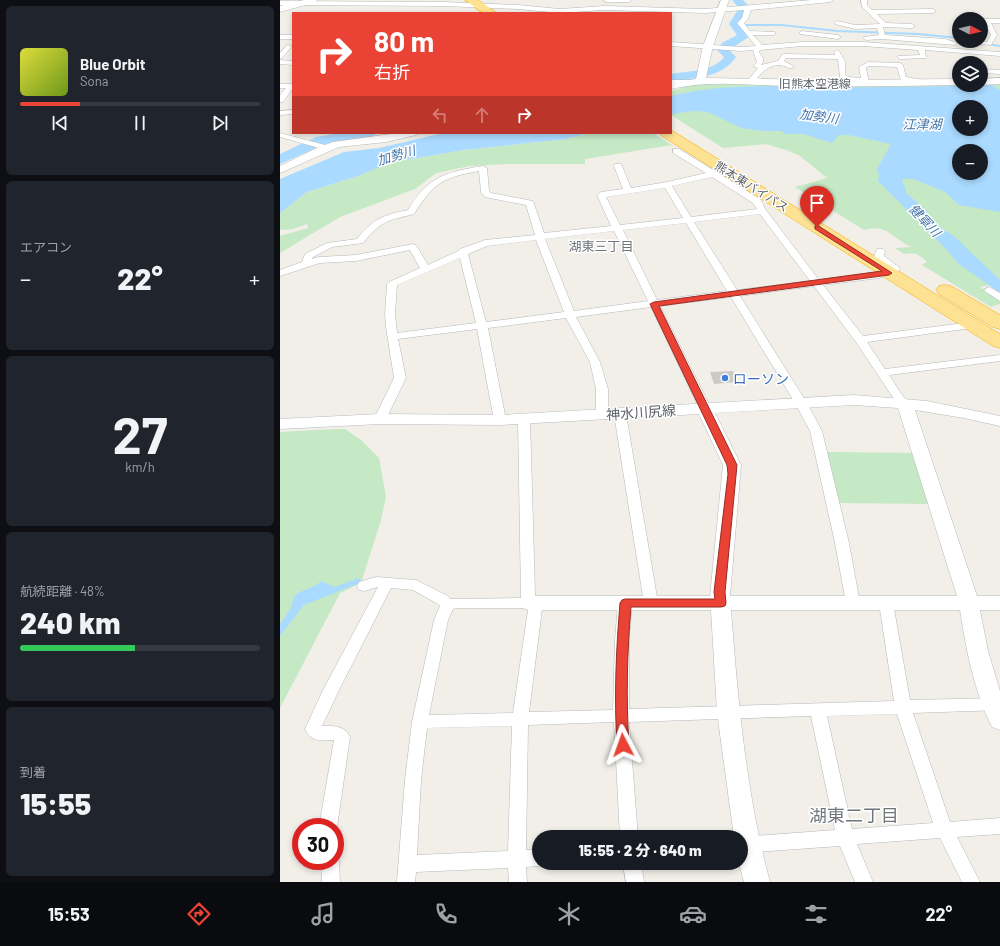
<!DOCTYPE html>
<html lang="ja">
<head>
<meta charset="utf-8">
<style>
	body { margin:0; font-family:Barlow,"Noto Sans JP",sans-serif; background:#20242c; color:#f1f3f6; height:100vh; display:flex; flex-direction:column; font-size:15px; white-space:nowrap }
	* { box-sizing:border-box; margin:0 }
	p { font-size:13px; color:#9ea1a6 }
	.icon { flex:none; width:22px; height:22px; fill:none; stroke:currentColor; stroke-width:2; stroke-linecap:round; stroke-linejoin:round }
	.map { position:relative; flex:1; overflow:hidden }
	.details { display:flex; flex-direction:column; gap:6px; padding:6px; background:#0d0f14; width:280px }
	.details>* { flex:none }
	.top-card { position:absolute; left:12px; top:12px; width:380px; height:122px; border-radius:0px; box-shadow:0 2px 6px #0003; background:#ea4335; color:#fff; overflow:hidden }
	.needle { width:26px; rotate:97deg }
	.tools { position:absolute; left:672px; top:12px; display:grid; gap:8px }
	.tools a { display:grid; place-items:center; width:36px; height:36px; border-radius:50%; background:#171b24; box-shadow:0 2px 6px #0003; font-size:20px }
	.speed { position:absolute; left:12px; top:818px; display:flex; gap:8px; font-size:20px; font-weight:700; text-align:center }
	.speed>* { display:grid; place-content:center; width:52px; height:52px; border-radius:50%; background:#171b24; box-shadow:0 2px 6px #0003; line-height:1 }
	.speed .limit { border:6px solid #d22; background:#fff; color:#111 }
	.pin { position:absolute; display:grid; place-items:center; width:34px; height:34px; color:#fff; margin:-41px -17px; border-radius:50% 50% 50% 0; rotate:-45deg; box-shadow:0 0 4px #0007 }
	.pin .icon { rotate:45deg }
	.me { position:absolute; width:44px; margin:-22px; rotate:356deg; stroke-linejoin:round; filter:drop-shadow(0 0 3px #0008) }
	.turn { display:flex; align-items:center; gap:14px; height:84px; padding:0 16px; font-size:18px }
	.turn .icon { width:52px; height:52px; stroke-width:2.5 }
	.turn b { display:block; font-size:28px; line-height:34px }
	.lanes { display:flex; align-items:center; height:38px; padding:0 16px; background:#0003; justify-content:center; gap:20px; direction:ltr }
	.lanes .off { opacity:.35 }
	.big { font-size:30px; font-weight:800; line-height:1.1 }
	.details .widget { flex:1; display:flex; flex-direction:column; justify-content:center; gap:6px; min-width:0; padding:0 14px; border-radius:6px; background:#20242c }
	.details .dial { align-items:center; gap:0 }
	.dial b { font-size:52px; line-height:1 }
	.song { display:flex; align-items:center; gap:12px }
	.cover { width:48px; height:48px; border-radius:6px; background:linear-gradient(135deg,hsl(60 70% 55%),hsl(80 70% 35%)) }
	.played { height:4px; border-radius:2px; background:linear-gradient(90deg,#ea4335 25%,#363941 25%) }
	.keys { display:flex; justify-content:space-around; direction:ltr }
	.heat { display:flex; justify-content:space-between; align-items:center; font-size:22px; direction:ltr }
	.charge { height:6px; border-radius:3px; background:linear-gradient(90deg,#34c759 48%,#363941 0) }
	.trip { position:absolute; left:252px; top:830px; width:216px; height:40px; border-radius:20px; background:#171b24; box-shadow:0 2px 6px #0003; font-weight:800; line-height:40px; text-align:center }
	.dock { display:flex; height:64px; justify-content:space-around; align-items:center; background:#090b0e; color:#9ea1a6 }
	.dock .icon { width:28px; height:28px }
	.dock .current { color:#ea4335 }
	.dock b { font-size:18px; color:#f1f3f6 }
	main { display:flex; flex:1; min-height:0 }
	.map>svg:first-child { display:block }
	.green { fill:#c5e8c5; fill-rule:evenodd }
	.water { fill:#aadaff; fill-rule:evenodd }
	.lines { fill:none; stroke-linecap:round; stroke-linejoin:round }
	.stream { stroke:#aadaff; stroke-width:2 }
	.river { fill:#aadaff; fill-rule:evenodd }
	.building { fill:#cccac5 }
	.street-casing { stroke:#b5b8bc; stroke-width:1 }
	.secondary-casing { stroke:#b6babf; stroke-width:1 }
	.highway-casing { stroke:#f9ab00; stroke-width:1 }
	.street { fill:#fff; fill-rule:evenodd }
	.secondary { fill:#fff; fill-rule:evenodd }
	.highway { fill:#fde293; fill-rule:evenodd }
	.route { fill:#ea4335; stroke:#982c22 }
	.shop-dot { fill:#3f7fe0; stroke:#fff; stroke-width:1.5 }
	.labels { text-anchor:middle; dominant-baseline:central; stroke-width:3; stroke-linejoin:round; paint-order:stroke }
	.far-street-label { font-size:12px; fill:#5f6368; stroke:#fff }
	.far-water-label { font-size:13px; font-style:italic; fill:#4174aa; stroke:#fff }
	.far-neighbourhood-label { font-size:13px; fill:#70757a; stroke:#fff }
	.shop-label { font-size:14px; fill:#366cbe; stroke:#fff; text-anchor:start }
	.street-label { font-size:14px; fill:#5f6368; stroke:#fff }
	.near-neighbourhood-label { font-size:18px; fill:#70757a; stroke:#fff }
</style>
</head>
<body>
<main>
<section class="details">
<div class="widget">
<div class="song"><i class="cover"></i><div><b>Blue Orbit</b><p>Sona</p></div></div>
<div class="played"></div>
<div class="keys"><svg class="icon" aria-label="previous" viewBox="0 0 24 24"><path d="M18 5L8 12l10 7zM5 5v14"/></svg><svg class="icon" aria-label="pause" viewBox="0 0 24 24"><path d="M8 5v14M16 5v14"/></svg><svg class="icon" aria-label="next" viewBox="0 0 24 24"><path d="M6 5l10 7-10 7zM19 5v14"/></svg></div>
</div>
<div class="widget"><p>エアコン</p>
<div class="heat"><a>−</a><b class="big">22°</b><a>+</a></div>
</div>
<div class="widget dial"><b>27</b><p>km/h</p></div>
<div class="widget"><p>航続距離 · 48%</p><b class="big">240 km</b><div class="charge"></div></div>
<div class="widget"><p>到着</p><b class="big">15:55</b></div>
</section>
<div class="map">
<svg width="720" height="882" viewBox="0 0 720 882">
	<rect width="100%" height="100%" fill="#f1efe8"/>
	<!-- green -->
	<g class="green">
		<path d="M437 83 701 85 720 83V283L700 287 720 300V304L711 307 642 265 647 262C639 254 635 252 624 254L615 248 632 247C612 239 608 223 584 230L515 187 547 178 520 156 509 151 486 144 443 148 391 115V92L408 85ZM679 107H701V129H679ZM679 151H701V173H679Z"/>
		<polygon points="311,133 373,133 392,145 305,159 305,164 227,164 190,166 156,173 135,189 60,217 0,253 0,236 28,228 27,224 13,229 0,230 0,213 27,192 78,176 112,162 184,150 286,139"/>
		<polygon points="55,429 65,429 81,440 99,458 106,497 101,520 81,583 60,593 0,708 0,432"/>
		<polygon points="547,452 637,453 652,504 558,503"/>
	</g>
	<!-- water -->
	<g class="water">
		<path d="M712 85 720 90V212L679 205 665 192 633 179H623L622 181 626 189V193L647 211 649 218 656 225 674 236 720 280V293L679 264 664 247 598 181 599 175 597 169 611 144 569 135H559L552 143 523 134H506L501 131H483L461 128 428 112 414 111 391 114V96C446 82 504 87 560 87 611 88 661 86 712 85ZM679 107H701V129H679ZM679 151H701V173H679Z"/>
		<polygon points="163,133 311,133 286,139 184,150 112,162 78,176 27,192 0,213 0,179 64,152 99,148"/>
		<polygon points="79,578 82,582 24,605 0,636 0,624 10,610 14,597 18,593 37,585 41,581 55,587"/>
	</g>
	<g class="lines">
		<!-- stream -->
		<g class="stream">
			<polyline points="456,25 501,25 558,31 638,34 679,38"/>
			<polyline points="694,41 701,42"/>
			<polyline points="707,44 720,46"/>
		</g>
		<!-- river -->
		<g class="river">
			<path d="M452 0H463L470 7 461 24 470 36 449 50 456 57C441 79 415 77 391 82V74C407 71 433 72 444 57L437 50 442 43 457 35 449 24 459 8Z"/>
			<polygon points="60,133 96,133 94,136 89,137 45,144 0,164 0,154 36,137"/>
		</g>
	</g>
	<!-- building -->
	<polygon class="building" points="453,371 457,382 434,384 430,372"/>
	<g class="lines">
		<!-- street casing -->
		<g class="street-casing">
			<g id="street">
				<polygon points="323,0 352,0 349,2 326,2"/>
				<path d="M532 0H553L550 2 471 10 468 19 464 23 470 31 495 32V34L493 35H473L482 45 522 42H583L720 52V56L645 50 646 58 620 59 618 58V56L640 55 638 50 583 46H522L480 50 479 52 483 58V62L481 65 498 61 502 55 504 54 555 55 554 52 557 50 559 51 565 61V75L568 77 581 78 579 67 588 62 620 63 623 65 626 77 638 79 641 81 638 83 621 80 617 67 589 66 586 68 589 83 585 85C577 82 567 83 560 77L558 59 506 58 504 61 513 66V68C509 69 508 67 504 66 493 62 483 71 477 78L490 80V82L488 83 472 81 469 79 478 68 473 66 477 62 473 50 461 51 391 46V42L461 47 476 46 457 23 462 18 464 10 425 13 324 10 280 13 238 9 164 6 0 5V1L164 2 238 5 280 9 324 6 425 9Z"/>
				<polygon points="581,0 587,0 587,5 592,10 653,9 656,11 653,13 597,14 606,23 632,24 635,26 632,28 603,27 605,35 665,39 678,43 675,45 602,39 586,40 583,38 584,37 599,35 597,28 575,29 555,24 554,23 557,21 575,25 600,24 582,7"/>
				<polygon points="701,19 720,19 720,23 711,23 717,35 711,45 688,43 685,41 707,42 711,35 705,23 701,23"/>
				<polygon points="522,31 558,35 561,37 558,39 520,34 520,32"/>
				<rect x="0" y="35" width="13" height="4"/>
				<polygon points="7,45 12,46 2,58 0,59 0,53"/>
				<polygon points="0,60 13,61 13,65 0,64"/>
				<polygon points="701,69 720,70 720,74 703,73 701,73"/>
				<polygon points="391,80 413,80 417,82 413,84 391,84"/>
				<polygon points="0,84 13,84 13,88 3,102 0,102 0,95 6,88 0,88"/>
				<polygon points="13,110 13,114 0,115 0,111"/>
				<polygon points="0,133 49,146 50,148 46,150 0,137"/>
				<path d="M393 149H399L480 199 486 210 539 280 599 272 610 269 594 257 597 249H603L605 251 604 256 620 268 617 273 599 278 543 285 583 336 692 322 697 325 692 328 587 342 605 369 720 355V361L609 375 622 395 631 404 629 406C622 408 619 404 614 399L576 342 534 286 460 296 527 403 542 431 569 543 580 603 578 607 573 608 568 607 566 603 555 543 530 431 515 403 451 297 380 306 431 408 429 410H421L419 408 371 307 296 317 320 362 328 389V415L326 417H318L316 415V389L310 362 286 318 208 328 226 420 224 422H216L214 420 197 329 118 339 126 378 106 419 104 421H96L94 419 114 378 106 327 105 314 107 284 109 282 140 268 130 250 76 261 40 263 0 276V270L22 262 25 254 47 243 77 239C93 219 103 215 128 210 148 176 166 172 203 166L207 168 209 191 211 193 253 201 264 233 331 226 317 195 321 192 343 189 334 166 335 164H341L342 166 351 188 387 182 426 173 393 153ZM199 171 201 192 205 197 246 205 255 235 205 240 180 249 178 251 148 265 136 245 133 244 76 255 39 257 32 259 33 257 52 247 83 243C102 220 107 221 134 214 155 182 161 178 199 171ZM432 177 473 203 477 209 411 217 392 186ZM385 188 403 218 340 225 326 197ZM480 214 530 281 457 290 414 222ZM406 223 447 291 377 300 343 230ZM334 231 368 301 294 311 265 239ZM256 240 284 312 206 322 188 254 207 246ZM180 258 196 323 117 333 115 314 117 285Z"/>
				<polygon points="709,287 720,293 720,301 706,292 704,290"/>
				<polygon points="340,411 344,412 346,414 378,603 376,607 371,608 366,607 364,603 334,414 336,412"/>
				<path d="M244 415 248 417 250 419 255 594 256 601 262 609 249 712 333 710 335 640 338 603 340 599 345 598 350 599 352 603 349 640V709L614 701 599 603 601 599 606 598 611 599 613 603 630 700 720 698V710L633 713 670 822 720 818V834L677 837 700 882H682L660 838 577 844 593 882H575L560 846 461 853V837L555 830 531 716 349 722 358 837H340L334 722 248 725 246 850H259V863L265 864 259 866 246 867 247 882H229L228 868 136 872 135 882H117L125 780 132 722 154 620 160 606 158 604 133 590 111 588 59 690 42 726C54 726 64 725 70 737L57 827 55 831V827H39L54 740C40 740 32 743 25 729L43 690 98 587 84 591 79 590 77 586 79 582 96 577 136 580 168 596 170 599 241 598 238 419 240 417ZM176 608H245L248 610 233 713 149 715 168 620 173 609ZM617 714 653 823 572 829 547 716ZM232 726 228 851 137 855 141 780 147 728Z"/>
				<polygon points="55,855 59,861 60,882 42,882 41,861 55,861"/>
				<polygon points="343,863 361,863 364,882 346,882"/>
			</g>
		</g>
		<!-- secondary casing -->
		<g class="secondary-casing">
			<g id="secondary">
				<polygon points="24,0 37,0 36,2 0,12 0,6"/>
				<path d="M441 0H449L433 46 426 78 549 80 679 79V85C621 86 564 87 506 86 467 85 429 80 391 89V83L416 79 423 46Z"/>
				<polygon points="720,78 720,84 701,85 701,79"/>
				<polygon points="118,133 137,133 136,135 106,142 59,147 0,173 0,166 39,147 53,142"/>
				<path d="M574 395 647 401 720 416V426L684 418 635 410 697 596H720V610H700L708 651 720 691V730L712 727C694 691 686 650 680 610H451C458 701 466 794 490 882H464L459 863H461V837H454L437 712 431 610H249L242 608 239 603 242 598 249 596H430L443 465 419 414 220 425 100 424 0 429V419L100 414 220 415ZM574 405 618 408 677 596H450L461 465 435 413Z"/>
			</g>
		</g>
		<!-- highway casing -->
		<g class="highway-casing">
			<g id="highway">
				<polygon points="185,0 198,0 217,13 203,13"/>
				<polygon points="391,130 720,334 720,348 713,346 382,136 380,133 391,133"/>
				<polygon points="665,285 671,286 720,315 720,329 713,327 659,294 656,290 659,286"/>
			</g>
		</g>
		<!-- street -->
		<use href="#street" class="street"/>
		<!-- secondary -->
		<use href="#secondary" class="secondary"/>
		<!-- highway -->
		<use href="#highway" class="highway"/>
	</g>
	<!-- route -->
	<path class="route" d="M537 225 612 273 609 275 379 306 457 465 445 592 446 603 445 606 441 607H351C347 653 346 699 349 745L347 749 343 750 339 749 337 745C334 698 336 650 340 603L342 600 345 599H435L434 592 448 474 447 465 370 304 374 302 602 271 535 229V226Z"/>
	<!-- markers -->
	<circle class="shop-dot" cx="445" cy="378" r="4"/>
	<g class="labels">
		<!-- far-street labels -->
		<g class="far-street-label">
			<text x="535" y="83">旧熊本空港線</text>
			<text transform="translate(472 186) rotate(32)">熊本東バイパス</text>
		</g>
		<!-- far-water labels -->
		<g class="far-water-label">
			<text transform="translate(539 116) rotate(8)">加勢川</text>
			<text x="642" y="124">江津湖</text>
			<text transform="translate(116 155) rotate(-16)">加勢川</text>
			<text transform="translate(645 220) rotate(47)">健軍川</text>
		</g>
		<!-- far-neighbourhood labels -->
		<g class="far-neighbourhood-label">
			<text x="321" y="246">湖東三丁目</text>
		</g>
		<!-- shop labels -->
		<g class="shop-label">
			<text x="453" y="378">ローソン</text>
		</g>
		<!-- street labels -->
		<g class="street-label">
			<text transform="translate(361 412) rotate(-4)">神水川尻線</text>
		</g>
		<!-- near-neighbourhood labels -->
		<g class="near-neighbourhood-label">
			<text x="574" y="815">湖東二丁目</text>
		</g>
	</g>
</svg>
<div class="tools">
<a><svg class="needle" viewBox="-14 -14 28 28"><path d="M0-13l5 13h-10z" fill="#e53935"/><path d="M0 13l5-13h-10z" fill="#9ea1a6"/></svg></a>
<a><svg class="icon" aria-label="layers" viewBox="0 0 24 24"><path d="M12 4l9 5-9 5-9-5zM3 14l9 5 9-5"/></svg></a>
<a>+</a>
<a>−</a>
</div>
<div class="speed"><div class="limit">30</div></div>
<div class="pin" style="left:537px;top:227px;background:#d93025"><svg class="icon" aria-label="arrive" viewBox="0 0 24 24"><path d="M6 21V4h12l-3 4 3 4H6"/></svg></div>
<svg class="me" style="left:343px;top:745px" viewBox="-20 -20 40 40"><path d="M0-17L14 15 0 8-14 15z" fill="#ea4335" stroke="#fff" stroke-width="4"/></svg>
<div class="trip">15:55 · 2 分 · 640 m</div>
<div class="top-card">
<div class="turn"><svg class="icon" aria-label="right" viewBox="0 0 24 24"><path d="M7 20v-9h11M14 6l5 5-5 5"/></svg><div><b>80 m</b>右折</div></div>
<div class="lanes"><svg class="icon off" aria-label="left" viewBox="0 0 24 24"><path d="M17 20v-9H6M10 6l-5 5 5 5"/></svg><svg class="icon off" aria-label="ahead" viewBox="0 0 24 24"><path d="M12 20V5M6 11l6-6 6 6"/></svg><svg class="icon" aria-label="right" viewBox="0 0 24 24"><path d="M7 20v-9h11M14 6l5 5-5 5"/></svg></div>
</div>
</div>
</main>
<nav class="dock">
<b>15:53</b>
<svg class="icon current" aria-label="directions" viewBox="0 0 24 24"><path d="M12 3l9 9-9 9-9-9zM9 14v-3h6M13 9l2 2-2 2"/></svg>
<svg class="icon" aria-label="music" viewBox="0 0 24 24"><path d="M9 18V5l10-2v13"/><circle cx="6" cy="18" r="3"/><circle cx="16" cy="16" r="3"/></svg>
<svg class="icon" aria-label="phone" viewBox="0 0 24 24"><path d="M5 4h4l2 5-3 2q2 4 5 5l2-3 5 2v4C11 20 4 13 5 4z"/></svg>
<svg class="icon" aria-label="climate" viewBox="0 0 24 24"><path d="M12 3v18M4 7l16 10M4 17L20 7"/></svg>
<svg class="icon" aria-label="car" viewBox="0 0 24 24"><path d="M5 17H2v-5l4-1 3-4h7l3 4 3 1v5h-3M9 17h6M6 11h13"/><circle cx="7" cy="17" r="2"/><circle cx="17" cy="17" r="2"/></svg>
<svg class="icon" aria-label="filters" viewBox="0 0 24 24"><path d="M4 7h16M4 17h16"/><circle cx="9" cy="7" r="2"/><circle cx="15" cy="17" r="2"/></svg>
<b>22°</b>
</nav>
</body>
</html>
